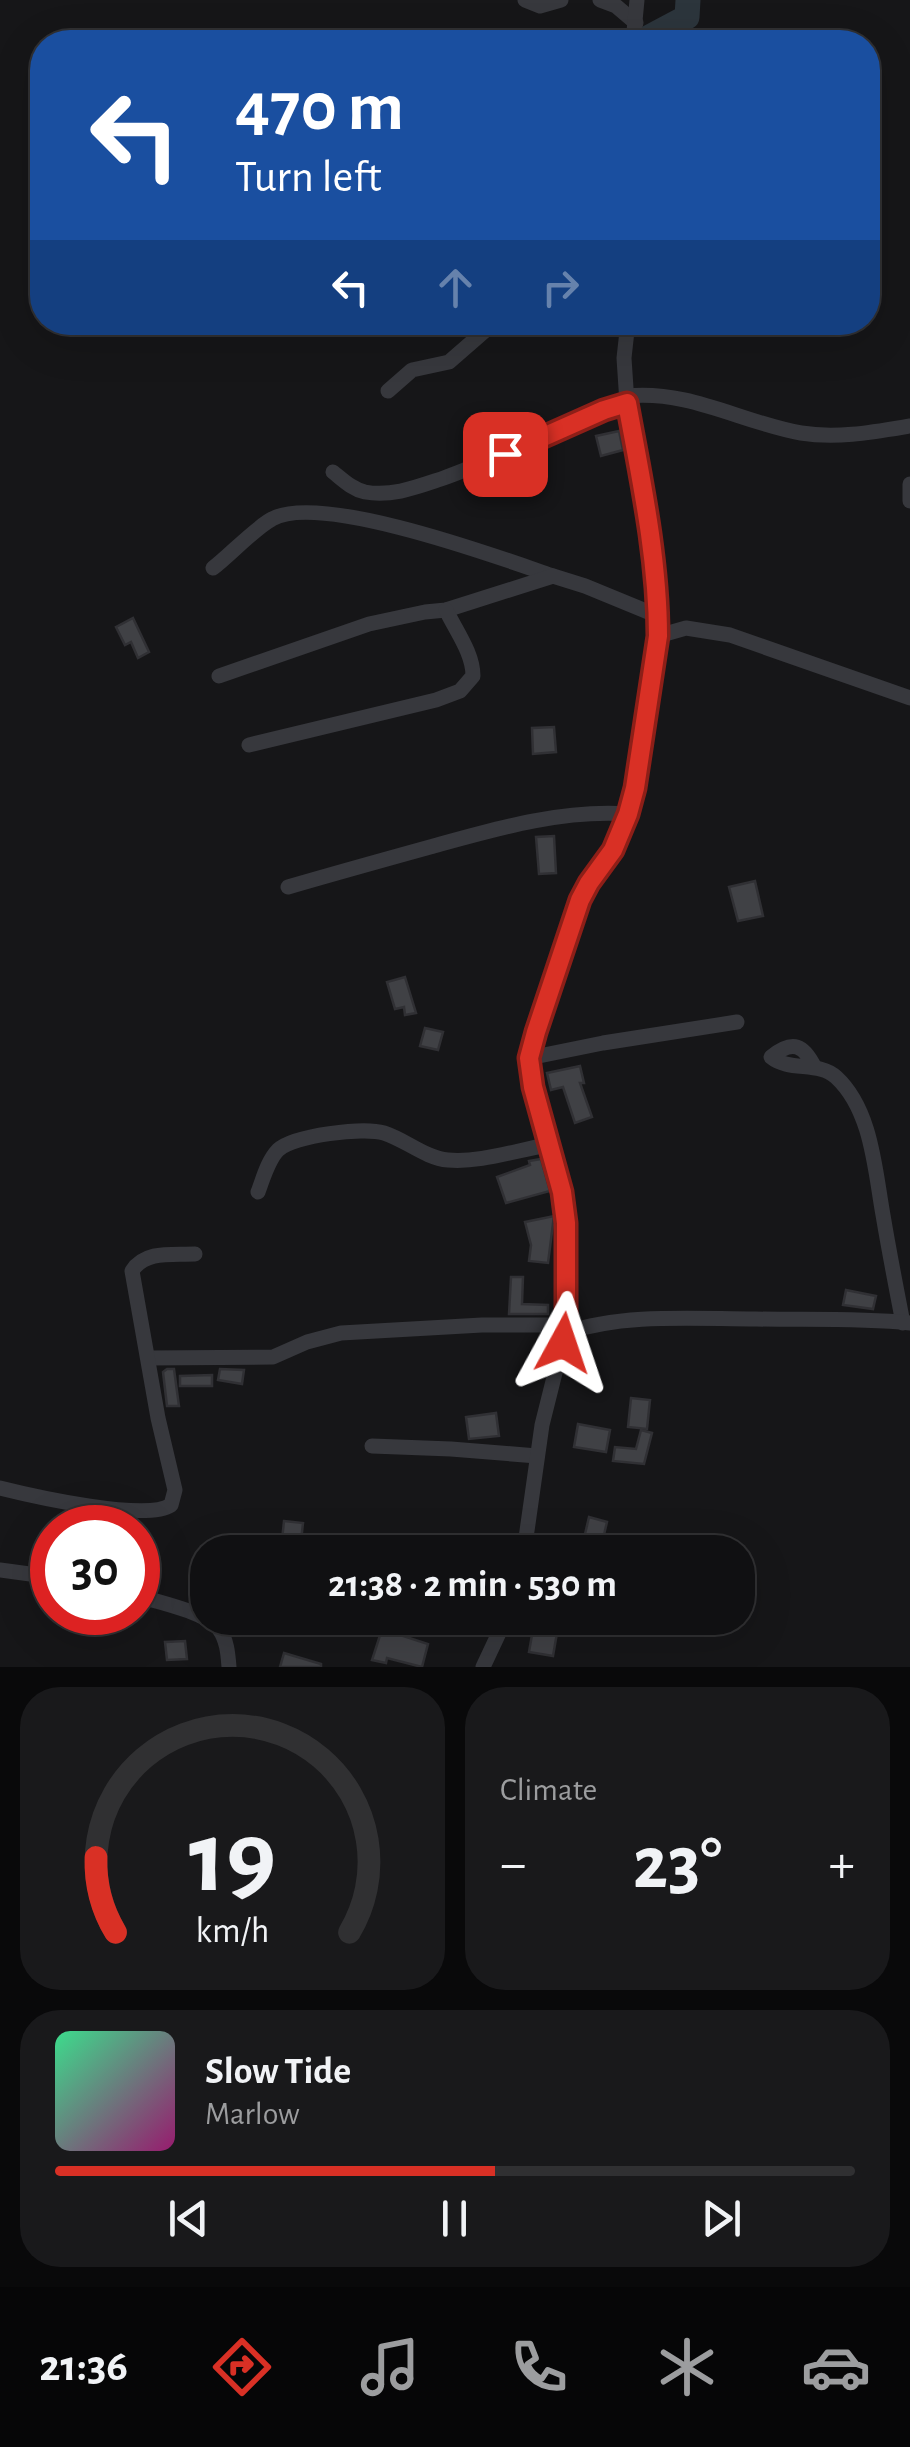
<!DOCTYPE html>
<html lang="en">
<head>
<meta charset="utf-8">
<style>
	body { margin:0; font-family:"Alegreya Sans",sans-serif; background:#19191b; color:#f1f3f6; height:100vh; display:flex; flex-direction:column; font-size:38px; white-space:nowrap }
	* { box-sizing:border-box; margin:0 }
	p { font-size:32px; color:#9c9d9f }
	.icon { flex:none; width:55px; height:55px; fill:none; stroke:currentColor; stroke-width:2; stroke-linecap:round; stroke-linejoin:round }
	.map { position:relative; height:1667px; overflow:hidden }
	.drawer { display:flex; flex-direction:column; gap:20px; padding:20px; background:#09090a; flex:1 }
	.drawer>* { flex:none }
	.banner { position:absolute; left:30px; top:30px; width:850px; height:305px; border-radius:40px; box-shadow:0 10px 40px #0002,0 0 0 2px #303032; background:#1a4fa0; color:#fff; overflow:hidden }
	.speed { position:absolute; left:30px; top:1505px; display:flex; gap:20px; font-size:50px; font-weight:700; text-align:center }
	.speed>* { display:grid; place-content:center; width:130px; height:130px; border-radius:50%; background:#101012; box-shadow:0 10px 40px #0002,0 0 0 2px #303032; line-height:1 }
	.speed .limit { border:15px solid #d22; background:#fff; color:#111 }
	.pin { position:absolute; display:grid; place-items:center; width:85px; height:85px; color:#fff; margin:-42px; border-radius:20px; box-shadow:0 5px 15px #0006 }
	.me { position:absolute; width:110px; margin:-55px; rotate:5deg; stroke-linejoin:round; filter:drop-shadow(0 0 8px #0008) }
	.turn { display:flex; align-items:center; gap:35px; height:210px; padding:0 40px; font-size:45px }
	.turn .icon { width:130px; height:130px; stroke-width:2.5 }
	.turn b { display:block; font-size:70px; line-height:85px }
	.lanes { display:flex; align-items:center; height:95px; padding:0 40px; background:#0003; justify-content:center; gap:50px; direction:ltr }
	.lanes .off { opacity:.35 }
	.big { font-size:75px; font-weight:700; line-height:1.1 }
	.drawer .tile { flex:1; display:flex; flex-direction:column; justify-content:center; gap:15px; min-width:0; padding:0 35px; border-radius:40px; background:#19191b }
	.drawer .dial { align-items:center; gap:0 }
	.dial svg { height:260px; overflow:visible; fill:none; stroke:#303032; stroke-width:7; stroke-linecap:round; text-anchor:middle }
	.dial text { fill:#f1f3f6; stroke:none }
	.song { display:flex; align-items:center; gap:30px }
	.cover { width:120px; height:120px; border-radius:15px; background:linear-gradient(135deg,hsl(150 70% 55%),hsl(320 70% 35%)) }
	.played { height:10px; border-radius:5px; background:linear-gradient(90deg,#d93025 55%,#303032 55%) }
	.keys { display:flex; justify-content:space-around; direction:ltr }
	.heat { display:flex; justify-content:space-between; align-items:center; font-size:55px; direction:ltr }
	.drawer .tiles { flex:1; display:grid; gap:20px; grid-template-columns:1fr 1fr }
	.tile:last-child { grid-column:span 2 }
	.trip { position:absolute; left:190px; top:1535px; width:565px; height:100px; border-radius:40px; background:#101012; box-shadow:0 10px 40px #0002,0 0 0 2px #303032; font-weight:700; line-height:100px; text-align:center }
	.menu { display:flex; height:160px; justify-content:space-around; align-items:center; background:#060607; color:#9c9d9f }
	.menu .icon { width:70px; height:70px }
	.menu .selected { color:#d93025 }
	.menu b { font-size:45px; color:#f1f3f6 }
	.map>svg:first-child { display:block }
	.lines { fill:none; stroke-linecap:round; stroke-linejoin:round }
	.river { stroke:#2c353c; stroke-width:25 }
	.building { fill:#404145; stroke:#303034; stroke-width:2.5 }
	.street { stroke:#37383d; stroke-width:15 }
	.route-casing { stroke:#8d1f18; stroke-width:25 }
	.route { stroke:#d93025; stroke-width:18 }
</style>
</head>
<body>
<div class="map">
<svg width="910" height="1667" viewBox="0 0 910 1667">
	<rect width="100%" height="100%" fill="#161618"/>
	<g class="lines">
		<!-- river -->
		<polyline class="river" points="640,42 687,17 688,0"/>
	</g>
	<!-- building -->
	<g class="building">
		<polygon points="619,431 623,450 601,456 596,436"/>
		<polygon points="133,618 149,652 138,658 131,642 125,645 116,627"/>
		<polygon points="554,727 556,752 533,754 532,728"/>
		<polygon points="554,836 556,873 539,874 536,837"/>
		<polygon points="755,881 763,916 738,921 729,887"/>
		<polygon points="405,977 416,1013 405,1015 404,1007 395,1009 387,982"/>
		<polygon points="425,1028 443,1032 438,1050 420,1046"/>
		<polygon points="580,1066 584,1083 580,1083 592,1117 575,1123 563,1087 551,1090 547,1073"/>
		<polygon points="541,1159 550,1191 506,1203 497,1177 530,1165 529,1161"/>
		<polygon points="554,1216 548,1263 529,1261 531,1245 525,1222"/>
		<polygon points="511,1277 523,1277 522,1304 548,1305 548,1314 509,1314"/>
		<polygon points="846,1290 876,1296 873,1309 843,1305"/>
		<polygon points="167,1369 174,1369 179,1406 167,1406 163,1372"/>
		<polygon points="220,1369 244,1370 242,1384 218,1380"/>
		<polygon points="212,1375 212,1386 180,1386 180,1376"/>
		<polygon points="631,1398 650,1400 647,1429 628,1427"/>
		<polygon points="496,1413 499,1436 469,1439 466,1417"/>
		<polygon points="578,1424 610,1430 606,1452 574,1447"/>
		<polygon points="641,1430 652,1433 644,1464 613,1461 615,1447 636,1449"/>
		<polygon points="589,1517 607,1522 603,1539 585,1534"/>
		<polygon points="284,1521 303,1523 301,1542 282,1540"/>
		<polygon points="382,1629 428,1644 422,1667 387,1658 386,1663 372,1660"/>
		<polygon points="533,1629 557,1633 553,1656 529,1652"/>
		<polygon points="185,1641 187,1659 167,1660 165,1642"/>
		<polygon points="284,1653 321,1664 321,1667 280,1667"/>
	</g>
	<g class="lines">
		<!-- street -->
		<g class="street">
			<polyline points="525,0 540,6 561,0"/>
			<polyline points="600,0 616,6 636,23"/>
			<polyline points="633,42 637,0"/>
			<polyline points="388,391 412,370 449,362 488,328 499,322"/>
			<path d="M627 396C691 390 740 422 801 433 837 439 874 432 910 426"/>
			<path d="M333 472C343 480 352 489 365 492 391 497 417 487 441 479 504 457 563 423 627 403"/>
			<polyline points="910,484 910,501"/>
			<path d="M213 568C230 555 255 528 272 519 320 492 498 557 553 576"/>
			<polyline points="658,636 686,628 730,635 910,698"/>
			<polyline points="219,676 369,624 425,612 446,610 553,576 585,586 658,616"/>
			<path d="M249 745 436 700 460 691 473 676C473 653 456 631 446 610"/>
			<path d="M288 887C336 873 383 860 430 847 495 829 562 809 629 814"/>
			<polyline points="529,1058 603,1043 737,1022"/>
			<path d="M815 1068C804 1045 793 1039 771 1057 789 1072 819 1061 836 1077 872 1110 875 1171 883 1215 889 1251 896 1287 903 1323"/>
			<path d="M258 1192C263 1179 268 1160 278 1150 294 1135 364 1127 384 1133 406 1140 425 1158 448 1160 479 1163 517 1150 548 1145"/>
			<path d="M565 1333C625 1313 694 1319 756 1319 807 1320 859 1318 910 1323"/>
			<polyline points="148,1358 273,1357 307,1342 341,1333 482,1325 566,1325"/>
			<polyline points="372,1446 451,1449 537,1456"/>
			<path d="M0 1488C32 1496 146 1522 171 1505L175 1490 158 1418 132 1271C145 1250 173 1255 195 1254"/>
			<polyline points="524,1552 542,1425 565,1333 567,1290 568,1240 562,1192 533,1087 529,1058 547,997 580,900 613,850 629,814 635,788 658,636 649,537 627,403 624,358 628,322"/>
			<polyline points="0,1570 52,1577"/>
			<path d="M138 1596C159 1602 205 1612 219 1629 227 1640 228 1654 229 1667"/>
			<polyline points="483,1667 506,1618"/>
		</g>
	</g>
	<g class="lines">
		<!-- route casing -->
		<g class="route-casing">
			<path id="route" d="M505 454 604 410 627 403C641 479 658 558 658 636L635 788 628 814 613 850 589 883 580 900 536 1032 529 1058 533 1087 562 1192 566 1223V1325L563 1343"/>
		</g>
		<!-- route -->
		<use href="#route" class="route"/>
	</g>
</svg>
<div class="speed"><div class="limit">30</div></div>
<div class="pin" style="left:505px;top:454px;background:#d93025"><svg class="icon" aria-label="arrive" viewBox="0 0 24 24"><path d="M6 21V4h12l-3 4 3 4H6"/></svg></div>
<svg class="me" style="left:563px;top:1343px" viewBox="-20 -20 40 40"><path d="M0-17L14 15 0 8-14 15z" fill="#d93025" stroke="#fff" stroke-width="4"/></svg>
<div class="trip">21:38 · 2 min · 530 m</div>
<div class="banner">
<div class="turn"><svg class="icon" aria-label="left" viewBox="0 0 24 24"><path d="M17 20v-9H6M10 6l-5 5 5 5"/></svg><div><b>470 m</b>Turn left</div></div>
<div class="lanes"><svg class="icon" aria-label="left" viewBox="0 0 24 24"><path d="M17 20v-9H6M10 6l-5 5 5 5"/></svg><svg class="icon off" aria-label="ahead" viewBox="0 0 24 24"><path d="M12 20V5M6 11l6-6 6 6"/></svg><svg class="icon off" aria-label="right" viewBox="0 0 24 24"><path d="M7 20v-9h11M14 6l5 5-5 5"/></svg></div>
</div>
</div>
<section class="drawer">
<div class="tiles">
<div class="tile dial"><svg viewBox="0 0 100 80">
<path d="M14 69A42 42 0 1 1 86 69"/>
<path d="M14 69A42 42 0 0 1 8 46" stroke="#d93025"/>
<text x="50" y="56" font-size="32" font-weight="700">19</text>
<text x="50" y="72" font-size="11">km/h</text>
</svg></div>
<div class="tile"><p>Climate</p>
<div class="heat"><a>−</a><b class="big">23°</b><a>+</a></div>
</div>
<div class="tile">
<div class="song"><i class="cover"></i><div><b>Slow Tide</b><p>Marlow</p></div></div>
<div class="played"></div>
<div class="keys"><svg class="icon" aria-label="previous" viewBox="0 0 24 24"><path d="M18 5L8 12l10 7zM5 5v14"/></svg><svg class="icon" aria-label="pause" viewBox="0 0 24 24"><path d="M8 5v14M16 5v14"/></svg><svg class="icon" aria-label="next" viewBox="0 0 24 24"><path d="M6 5l10 7-10 7zM19 5v14"/></svg></div>
</div>
</div>
</section>
<nav class="menu">
<b>21:36</b>
<svg class="icon selected" aria-label="directions" viewBox="0 0 24 24"><path d="M12 3l9 9-9 9-9-9zM9 14v-3h6M13 9l2 2-2 2"/></svg>
<svg class="icon" aria-label="music" viewBox="0 0 24 24"><path d="M9 18V5l10-2v13"/><circle cx="6" cy="18" r="3"/><circle cx="16" cy="16" r="3"/></svg>
<svg class="icon" aria-label="phone" viewBox="0 0 24 24"><path d="M5 4h4l2 5-3 2q2 4 5 5l2-3 5 2v4C11 20 4 13 5 4z"/></svg>
<svg class="icon" aria-label="climate" viewBox="0 0 24 24"><path d="M12 3v18M4 7l16 10M4 17L20 7"/></svg>
<svg class="icon" aria-label="car" viewBox="0 0 24 24"><path d="M5 17H2v-5l4-1 3-4h7l3 4 3 1v5h-3M9 17h6M6 11h13"/><circle cx="7" cy="17" r="2"/><circle cx="17" cy="17" r="2"/></svg>
</nav>
</body>
</html>
